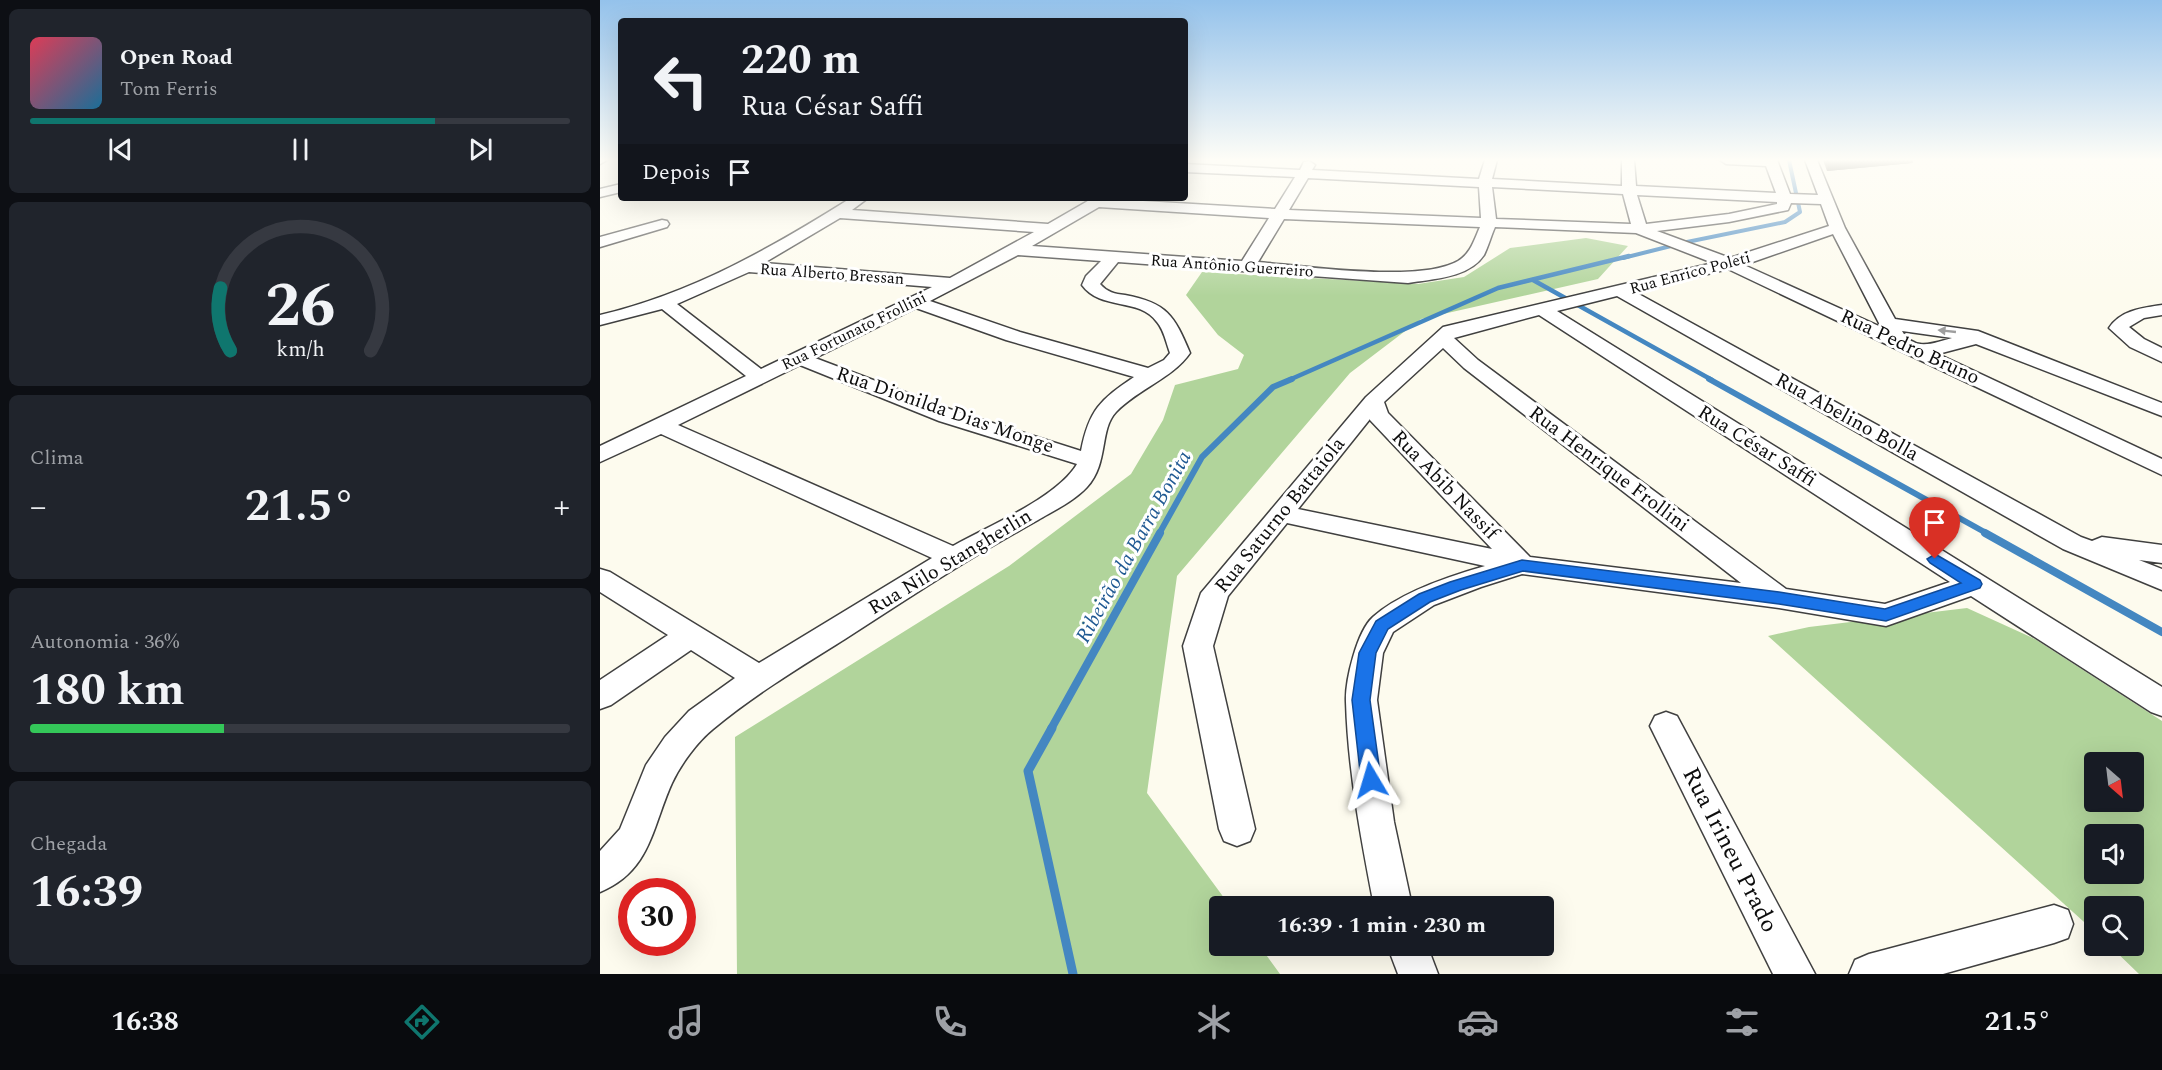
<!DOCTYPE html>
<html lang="pt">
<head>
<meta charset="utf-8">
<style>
	body { margin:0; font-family:Spectral,serif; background:#20242c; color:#f1f3f6; height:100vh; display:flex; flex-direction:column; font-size:22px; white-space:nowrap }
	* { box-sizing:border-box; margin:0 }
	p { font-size:20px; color:#9ea1a6 }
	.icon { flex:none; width:33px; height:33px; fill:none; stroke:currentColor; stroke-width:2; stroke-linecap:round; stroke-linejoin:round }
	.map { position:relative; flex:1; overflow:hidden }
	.sheet { display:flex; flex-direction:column; gap:9px; padding:9px; background:#0d0f14; width:600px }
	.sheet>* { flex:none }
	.top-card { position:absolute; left:18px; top:18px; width:570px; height:183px; border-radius:6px; box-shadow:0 6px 24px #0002; background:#171b24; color:#f1f3f6; overflow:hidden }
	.needle { width:39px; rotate:152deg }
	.fabs { position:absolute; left:1484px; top:752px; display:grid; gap:12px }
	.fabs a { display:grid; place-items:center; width:60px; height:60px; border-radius:6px; background:#171b24; box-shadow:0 6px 24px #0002; font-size:30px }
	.speed { position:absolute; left:18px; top:878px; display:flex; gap:12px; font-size:30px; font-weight:700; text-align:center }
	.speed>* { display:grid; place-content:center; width:78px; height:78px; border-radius:50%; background:#171b24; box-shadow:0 6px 24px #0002; line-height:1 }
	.speed .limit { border:9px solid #d22; background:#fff; color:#111 }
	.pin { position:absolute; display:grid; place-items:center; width:51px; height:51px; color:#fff; margin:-62px -26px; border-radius:50% 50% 50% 0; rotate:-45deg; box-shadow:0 0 6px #0007 }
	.pin .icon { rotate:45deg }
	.me { position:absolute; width:66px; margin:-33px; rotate:353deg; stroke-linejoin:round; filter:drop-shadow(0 0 4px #0008) }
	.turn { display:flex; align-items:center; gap:21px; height:126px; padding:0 24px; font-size:27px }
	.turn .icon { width:78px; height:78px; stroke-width:2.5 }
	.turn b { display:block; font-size:42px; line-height:51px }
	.then { display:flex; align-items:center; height:57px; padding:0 24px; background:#0003; gap:12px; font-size:22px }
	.big { font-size:45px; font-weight:700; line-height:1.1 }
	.sheet .widget { flex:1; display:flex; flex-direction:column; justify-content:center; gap:9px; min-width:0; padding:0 21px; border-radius:9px; background:#20242c }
	.sheet .dial { align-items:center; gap:0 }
	.dial svg { height:156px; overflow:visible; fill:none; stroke:#363941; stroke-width:7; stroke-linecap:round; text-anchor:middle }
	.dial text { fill:#f1f3f6; stroke:none }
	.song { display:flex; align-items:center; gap:18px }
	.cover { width:72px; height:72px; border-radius:9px; background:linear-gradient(135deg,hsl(350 70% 55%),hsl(200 70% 35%)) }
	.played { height:6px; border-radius:3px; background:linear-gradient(90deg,#0f766e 75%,#363941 75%) }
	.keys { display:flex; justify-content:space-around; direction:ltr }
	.heat { display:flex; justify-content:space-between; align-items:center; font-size:33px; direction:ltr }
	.charge { height:9px; border-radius:4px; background:linear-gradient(90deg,#34c759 36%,#363941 0) }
	.trip { position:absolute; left:609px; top:896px; width:345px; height:60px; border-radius:6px; background:#171b24; box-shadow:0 6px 24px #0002; font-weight:700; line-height:60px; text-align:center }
	.dock { display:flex; height:96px; justify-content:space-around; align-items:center; background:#090b0e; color:#9ea1a6 }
	.dock .icon { width:42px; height:42px }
	.dock .current { color:#0f766e }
	.dock b { font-size:27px; color:#f1f3f6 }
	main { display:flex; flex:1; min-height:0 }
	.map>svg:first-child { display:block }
	.forest { fill:#b1d49b; fill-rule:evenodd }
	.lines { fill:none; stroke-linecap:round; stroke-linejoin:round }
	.stream-far4 { stroke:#4487c1; stroke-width:4 }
	.stream-far3 { stroke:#4487c1; stroke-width:4.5 }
	.stream-far2 { stroke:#4487c1; stroke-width:6 }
	.stream-far1 { stroke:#4487c1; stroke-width:8 }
	.stream { stroke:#4487c1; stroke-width:9 }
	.minor-casing { stroke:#404040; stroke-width:3 }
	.minor { fill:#fff; fill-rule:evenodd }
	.wall { fill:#484440 }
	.shaded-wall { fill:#3b3734 }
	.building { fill:#544f4a; stroke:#3b3734; stroke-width:1.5 }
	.oneway { fill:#9e9e9e }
	.route { fill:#1a73e8; stroke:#114b97; stroke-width:1.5 }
	.labels { text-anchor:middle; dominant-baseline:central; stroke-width:6; stroke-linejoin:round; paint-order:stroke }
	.far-street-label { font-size:16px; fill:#0d0d0d; stroke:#fff }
	.street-label { font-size:20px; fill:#0d0d0d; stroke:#fff }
	.water-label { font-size:21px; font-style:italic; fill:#215a93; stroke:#fff }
	.near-street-label { font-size:24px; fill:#0d0d0d; stroke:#fff }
</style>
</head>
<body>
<main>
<section class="sheet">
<div class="widget">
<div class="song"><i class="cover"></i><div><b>Open Road</b><p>Tom Ferris</p></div></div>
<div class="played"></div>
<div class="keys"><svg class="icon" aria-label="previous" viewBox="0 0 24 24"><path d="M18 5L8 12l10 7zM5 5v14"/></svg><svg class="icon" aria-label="pause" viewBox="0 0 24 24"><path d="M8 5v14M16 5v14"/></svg><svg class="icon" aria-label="next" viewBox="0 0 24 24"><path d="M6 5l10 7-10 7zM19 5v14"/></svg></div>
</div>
<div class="widget dial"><svg viewBox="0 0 100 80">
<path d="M14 69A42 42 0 1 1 86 69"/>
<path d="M14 69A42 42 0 0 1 9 37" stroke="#0f766e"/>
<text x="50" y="56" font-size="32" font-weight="700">26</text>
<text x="50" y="72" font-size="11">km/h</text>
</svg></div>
<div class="widget"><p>Clima</p>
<div class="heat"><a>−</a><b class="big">21.5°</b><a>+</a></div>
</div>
<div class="widget"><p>Autonomia · 36%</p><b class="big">180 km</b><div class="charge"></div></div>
<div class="widget"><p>Chegada</p><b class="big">16:39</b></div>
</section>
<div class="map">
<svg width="1562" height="974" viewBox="0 0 1562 974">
	<rect width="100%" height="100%" fill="#fdfbee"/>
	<!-- forest -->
	<g class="forest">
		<polygon points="986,238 1028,246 998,279 821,319 750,373 577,576 547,793 630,906 620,906 620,945 659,945 680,974 137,974 135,737 409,566 531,474 563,420 575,385 638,369 644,355 618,335 586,295 602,272 818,284 864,277 910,248"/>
		<path d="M1367 608 1435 639 1562 721V974H1539L1509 945H1533V906H1494V931L1168 636 1209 627ZM1494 762H1533V801H1494ZM1494 834H1533V873H1494Z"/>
	</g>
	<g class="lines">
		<!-- stream-far4 -->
		<g class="stream-far4">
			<polyline points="1082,243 1185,222 1200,212 1189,160"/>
			<polyline points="1023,258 1071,246"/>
		</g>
		<!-- stream-far3 -->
		<g class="stream-far3">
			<polyline points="933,280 1112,380"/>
			<polyline points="689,380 898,288 1029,256"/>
		</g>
		<!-- stream-far2 -->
		<g class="stream-far2">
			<polyline points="1109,379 1388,534"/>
			<polyline points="559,534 602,457 673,387 692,379"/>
		</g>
		<!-- stream-far1 -->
		<g class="stream-far1">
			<polyline points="1385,533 1562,632"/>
			<polyline points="451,729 560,533"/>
		</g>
		<!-- stream -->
		<polyline class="stream" points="452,728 428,771 473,974"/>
		<!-- minor casing -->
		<g class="minor-casing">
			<g id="minor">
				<polygon points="0,160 7,160 0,164"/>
				<path d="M885 160H897L892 179 1022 186V160H1034L1036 186 1176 193 1166 166 1126 164 1120 160H1177L1190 194 1218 195 1205 160H1217L1245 228 1295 319 1378 331 1562 403V416L1376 344 1338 354 1562 459V475L1128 269 1035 292 1481 537 1492 541 1502 537 1562 545V563L1539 560 1562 569V590L1463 549 1017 296 957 311 1562 687V716L1551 712 1371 596 1286 626 1179 608 922 574 881 587 834 605 793 632 783 653 777 700 794 822 812 906H774C761 839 748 770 746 702 745 681 757 631 773 617 801 592 850 576 885 566L687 523 628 596 613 646 655 829 650 841 637 846 624 841 619 829 583 646 601 593 766 397 843 327 1113 263 1036 233 895 227C891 236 888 247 884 255 869 278 832 279 808 283L518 262 500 284C507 292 515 294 525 295 567 303 574 315 590 353 573 378 538 389 516 412 499 430 509 463 487 487 474 501 455 510 438 520 413 534 388 548 364 563 323 588 284 614 245 639 200 667 154 695 113 729 97 742 81 764 72 783 52 827 51 871 0 892V851L20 829 46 765 65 737 89 711 135 678 91 650 11 705 0 709V680L68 635 0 592V569L10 572 159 663 332 558 61 434 0 462V446L146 376 62 309 0 325V315C93 293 171 248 251 198H268L252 210 448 224 493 198 675 209 695 177 585 172V164L700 170 704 162 709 161 715 165 712 170 879 179ZM708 178 879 187 881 218 689 210ZM892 187 1023 194 1031 224 896 219ZM1037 195 1177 202V204L1129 214 1046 224ZM1191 203 1221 204 1229 226 1130 258 1057 231 1129 222 1183 211 1188 210ZM499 207 669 218 642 261 432 246ZM240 218 434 232 350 278 164 263ZM684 219 880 227C874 240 871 253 858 261 820 283 704 266 658 262ZM1233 234 1281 327 1144 265ZM418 255 501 261 486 276 482 285C501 311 539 297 557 322 564 330 566 342 570 353L564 360 548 368 420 332 330 301ZM149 272 332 287 161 369 77 304ZM316 308 406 340 534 377C500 400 489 410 481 451L355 411 215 358ZM939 315 1350 582 1285 604 1186 589 878 360 854 338ZM1302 331 1352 338C1334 343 1314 352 1302 331ZM843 348 864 368 1141 583 930 557 788 413 784 402ZM200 365 339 421 477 464C457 498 388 526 353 546L78 425ZM770 419V420L892 549 698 509Z"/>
				<polygon points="21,184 21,192 0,197 0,189"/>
				<polygon points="62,220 67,221 69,224 67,227 0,247 0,237"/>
				<path d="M1562 305V315L1544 318 1529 327 1544 339 1562 348V362L1530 347 1509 328C1521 310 1542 308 1562 305Z"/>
				<polygon points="1066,712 1077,716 1215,974 1173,974 1050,726 1055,716"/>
				<polygon points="1454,905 1468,910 1473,924 1468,938 1454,943 1343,974 1249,974 1255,960 1269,954"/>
				<polygon points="787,945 827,945 838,974 798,974"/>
			</g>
		</g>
		<!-- minor -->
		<use href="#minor" class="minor"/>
	</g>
	<!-- wall -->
	<polygon class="wall" points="1223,160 1314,160 1312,163 1227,171"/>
	<!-- shaded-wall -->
	<polygon class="shaded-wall" points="1281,160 1314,160 1312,163 1227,171 1229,164"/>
	<!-- building -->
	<polygon class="building" points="1227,160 1281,160 1229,164"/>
	<!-- one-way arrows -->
	<defs><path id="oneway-solid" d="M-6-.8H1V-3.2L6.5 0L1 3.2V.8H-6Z" transform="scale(1.5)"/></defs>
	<use class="oneway" href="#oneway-solid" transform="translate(1347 331) rotate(-174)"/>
	<!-- sky -->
	<linearGradient id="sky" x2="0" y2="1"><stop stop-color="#94c2eb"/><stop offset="0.54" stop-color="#fefdf7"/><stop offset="1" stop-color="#fefdf7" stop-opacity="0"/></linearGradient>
	<rect width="1562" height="296" fill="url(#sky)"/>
	<!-- route -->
	<polygon class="route" points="1335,554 1380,580 1382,584 1380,588 1286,621 1179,604 923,571 861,590 830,602 788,629 776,653 770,700 781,780 778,786 771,789 764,786 761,780 752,700 759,653 776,621 819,594 850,582 922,560 1179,592 1285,609 1361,583 1330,563 1327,559"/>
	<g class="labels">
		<!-- far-street labels -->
		<g class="far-street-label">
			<text transform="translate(632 266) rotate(4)">Rua Antônio Guerreiro</text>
			<text transform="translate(1090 273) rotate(-15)">Rua Enrico Poleti</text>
			<text transform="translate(232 274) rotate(4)">Rua Alberto Bressan</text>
			<text transform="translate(254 331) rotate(-26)">Rua Fortunato Frollini</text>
		</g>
		<!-- street labels -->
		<g class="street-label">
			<text transform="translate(1310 347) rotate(25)">Rua Pedro Bruno</text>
			<text transform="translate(345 410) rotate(19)">Rua Dionilda Dias Monge</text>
			<text transform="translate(1247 417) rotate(29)">Rua Abelino Bolla</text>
			<text transform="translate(1157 446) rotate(32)">Rua César Saffi</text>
			<text transform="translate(1009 469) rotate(37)">Rua Henrique Frollini</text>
			<text transform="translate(845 485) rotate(46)">Rua Abib Nassif</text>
			<text transform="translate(680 515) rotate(-51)">Rua Saturno Battaiola</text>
			<text transform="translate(350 562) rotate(-31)">Rua Nilo Stangherlin</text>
		</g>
		<!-- water labels -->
		<g class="water-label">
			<text transform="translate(534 547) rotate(-61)">Ribeirão da Barra Bonita</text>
		</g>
		<!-- near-street labels -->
		<g class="near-street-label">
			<text transform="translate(1130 850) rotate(63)">Rua Irineu Prado</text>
		</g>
	</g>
</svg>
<div class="fabs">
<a><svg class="needle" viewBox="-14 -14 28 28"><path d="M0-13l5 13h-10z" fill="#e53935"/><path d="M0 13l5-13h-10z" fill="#9ea1a6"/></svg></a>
<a><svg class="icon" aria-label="sound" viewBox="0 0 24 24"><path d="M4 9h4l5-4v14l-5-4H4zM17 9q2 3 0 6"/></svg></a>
<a><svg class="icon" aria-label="search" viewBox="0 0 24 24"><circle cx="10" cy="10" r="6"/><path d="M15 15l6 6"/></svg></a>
</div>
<div class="speed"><div class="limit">30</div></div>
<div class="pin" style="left:1335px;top:559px;background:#d93025"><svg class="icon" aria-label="arrive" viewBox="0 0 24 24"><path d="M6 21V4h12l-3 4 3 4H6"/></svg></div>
<svg class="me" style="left:771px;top:780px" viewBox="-20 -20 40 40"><path d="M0-17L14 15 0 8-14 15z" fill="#1a73e8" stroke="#fff" stroke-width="4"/></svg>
<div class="trip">16:39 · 1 min · 230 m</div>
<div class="top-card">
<div class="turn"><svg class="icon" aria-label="left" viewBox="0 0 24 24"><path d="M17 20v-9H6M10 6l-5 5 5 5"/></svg><div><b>220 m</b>Rua César Saffi</div></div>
<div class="then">Depois<svg class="icon" aria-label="arrive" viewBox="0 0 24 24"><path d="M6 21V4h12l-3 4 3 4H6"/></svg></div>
</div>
</div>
</main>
<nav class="dock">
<b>16:38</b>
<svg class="icon current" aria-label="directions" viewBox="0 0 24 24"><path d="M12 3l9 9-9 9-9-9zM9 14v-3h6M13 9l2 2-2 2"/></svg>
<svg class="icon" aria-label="music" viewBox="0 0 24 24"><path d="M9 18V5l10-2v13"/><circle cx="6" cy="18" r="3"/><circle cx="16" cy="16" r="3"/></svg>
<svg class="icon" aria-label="phone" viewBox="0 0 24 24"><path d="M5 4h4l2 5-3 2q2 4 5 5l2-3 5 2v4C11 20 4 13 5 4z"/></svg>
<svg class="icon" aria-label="climate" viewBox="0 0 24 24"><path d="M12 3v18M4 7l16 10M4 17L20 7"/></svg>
<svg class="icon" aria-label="car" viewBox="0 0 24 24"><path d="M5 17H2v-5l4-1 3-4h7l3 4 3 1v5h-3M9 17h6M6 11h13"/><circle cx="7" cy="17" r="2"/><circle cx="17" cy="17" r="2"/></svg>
<svg class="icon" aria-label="filters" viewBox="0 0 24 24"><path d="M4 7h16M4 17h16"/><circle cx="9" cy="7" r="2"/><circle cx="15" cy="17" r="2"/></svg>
<b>21.5°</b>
</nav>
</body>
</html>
